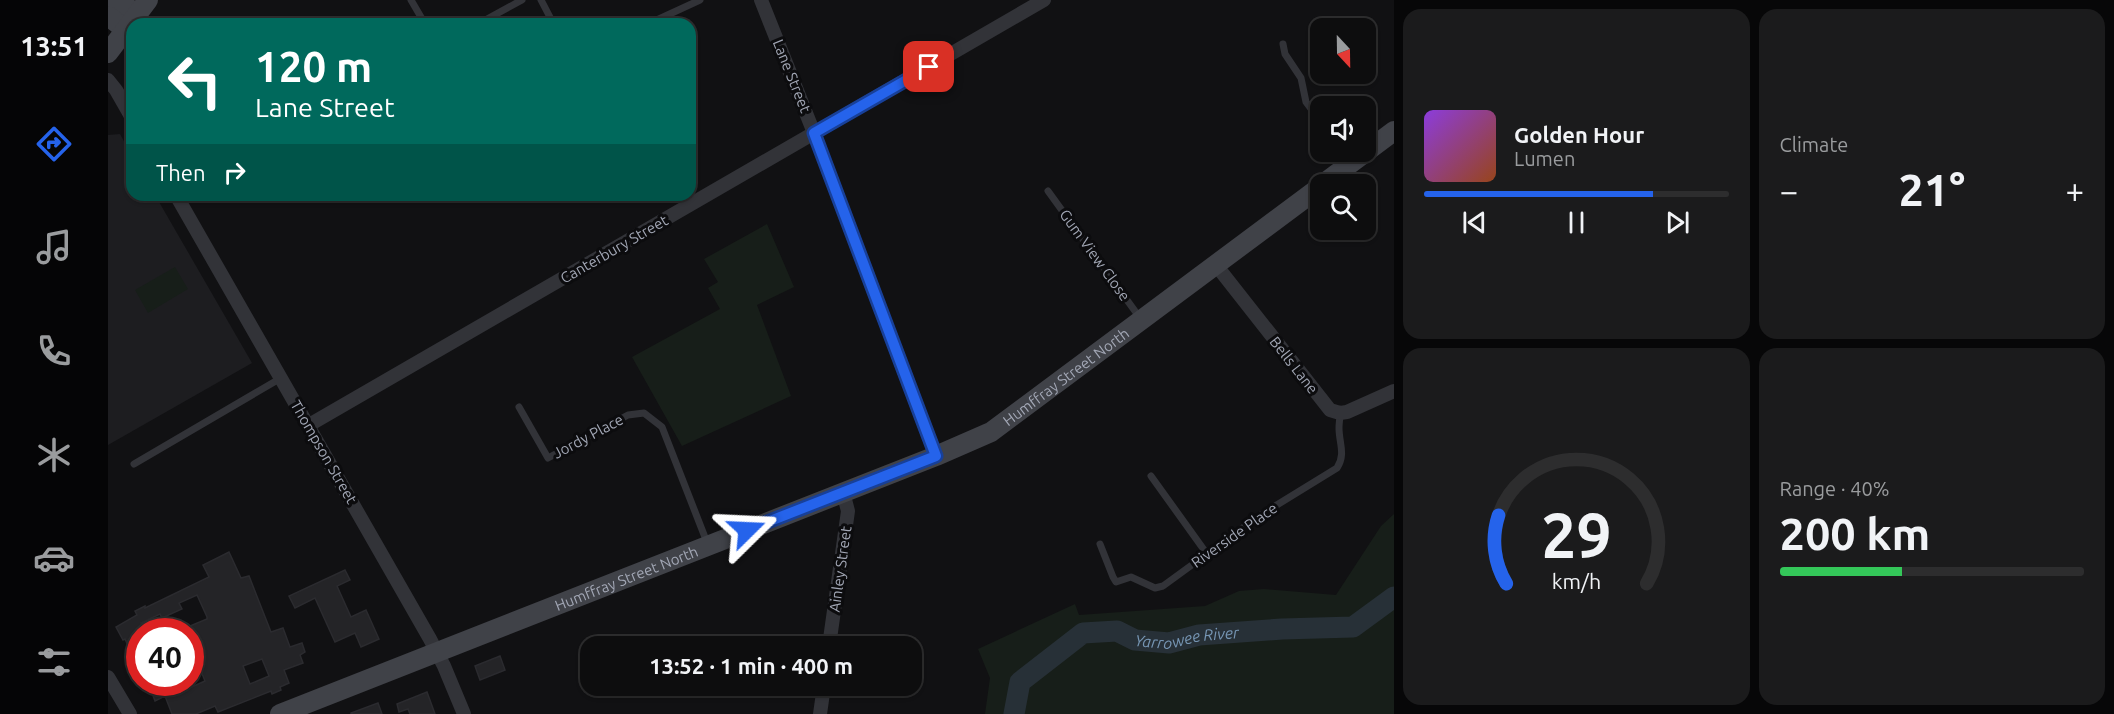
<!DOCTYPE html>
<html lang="en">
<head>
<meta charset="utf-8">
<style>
	body { margin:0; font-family:Ubuntu,sans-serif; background:#1b1b1c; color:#f1f3f6; height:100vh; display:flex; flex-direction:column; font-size:22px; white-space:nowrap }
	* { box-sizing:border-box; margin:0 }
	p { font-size:20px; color:#9a9c9e }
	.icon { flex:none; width:33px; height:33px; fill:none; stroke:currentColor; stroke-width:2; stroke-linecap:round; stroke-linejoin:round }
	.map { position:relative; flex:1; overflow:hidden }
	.drawer { display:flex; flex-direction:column; gap:9px; padding:9px; background:#070708; width:720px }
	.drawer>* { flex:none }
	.banner { position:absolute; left:18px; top:18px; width:570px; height:183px; border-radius:18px; box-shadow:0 2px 4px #0004,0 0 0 2px #2d2d2e; background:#00695c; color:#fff; overflow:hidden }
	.needle { width:39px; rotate:158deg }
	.buttons { position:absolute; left:1202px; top:18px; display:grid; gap:12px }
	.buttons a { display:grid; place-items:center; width:66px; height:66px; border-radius:12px; background:#0d0d0e; box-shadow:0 2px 4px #0004,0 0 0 2px #2d2d2e; font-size:30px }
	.speed { position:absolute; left:18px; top:618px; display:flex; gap:12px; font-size:30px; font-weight:700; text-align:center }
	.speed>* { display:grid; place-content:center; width:78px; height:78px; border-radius:50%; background:#0d0d0e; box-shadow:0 2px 4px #0004,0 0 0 2px #2d2d2e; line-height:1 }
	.speed .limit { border:9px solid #d22; background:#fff; color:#111 }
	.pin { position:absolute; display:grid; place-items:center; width:51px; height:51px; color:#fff; margin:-26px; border-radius:12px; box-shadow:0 3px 9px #0006 }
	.me { position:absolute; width:66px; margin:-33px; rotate:69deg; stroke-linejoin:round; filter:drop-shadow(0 0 4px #0008) }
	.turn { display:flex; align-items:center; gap:21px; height:126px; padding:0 30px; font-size:27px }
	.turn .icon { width:78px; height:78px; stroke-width:2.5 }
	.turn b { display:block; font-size:42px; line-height:51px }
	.then { display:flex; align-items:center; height:57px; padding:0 30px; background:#0003; gap:12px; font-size:22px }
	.big { font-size:45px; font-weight:700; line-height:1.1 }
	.drawer .card { flex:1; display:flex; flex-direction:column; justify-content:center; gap:9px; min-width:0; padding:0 21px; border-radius:18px; background:#1b1b1c }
	.drawer .dial { align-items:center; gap:0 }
	.dial svg { height:156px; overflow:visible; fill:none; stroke:#2d2d2e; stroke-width:7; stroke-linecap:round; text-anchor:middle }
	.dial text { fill:#f1f3f6; stroke:none }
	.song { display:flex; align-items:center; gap:18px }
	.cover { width:72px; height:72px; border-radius:9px; background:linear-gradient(135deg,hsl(270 70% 55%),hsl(20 70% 35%)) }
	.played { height:6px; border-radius:3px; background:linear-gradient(90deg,#2563eb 75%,#2d2d2e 75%) }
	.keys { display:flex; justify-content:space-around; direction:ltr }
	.heat { display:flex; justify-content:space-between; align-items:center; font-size:33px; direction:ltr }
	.charge { height:9px; border-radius:4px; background:linear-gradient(90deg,#34c759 40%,#2d2d2e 0) }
	.drawer .tiles { flex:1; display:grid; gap:9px; grid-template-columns:repeat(2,1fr) }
	.trip { position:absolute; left:472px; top:636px; width:342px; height:60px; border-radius:18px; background:#0d0d0e; box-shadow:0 2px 4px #0004,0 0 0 2px #2d2d2e; font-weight:700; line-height:60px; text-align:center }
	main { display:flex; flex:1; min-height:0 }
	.tab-bar { display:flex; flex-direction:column; width:108px; justify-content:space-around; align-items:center; background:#050506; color:#9a9c9e }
	.tab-bar .icon { width:42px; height:42px }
	.tab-bar .selected { color:#2563eb }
	.tab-bar b { font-size:27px; color:#f1f3f6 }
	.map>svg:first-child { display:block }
	.built { fill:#1d1d20 }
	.green { fill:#171e19 }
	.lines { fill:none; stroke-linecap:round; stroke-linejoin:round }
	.river { stroke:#273037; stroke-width:21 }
	.building { fill:#242427; stroke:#2b2b2f; stroke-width:1.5; fill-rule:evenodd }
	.lane { stroke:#323338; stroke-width:7 }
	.street { stroke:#323338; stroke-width:14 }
	.secondary { stroke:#404248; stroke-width:20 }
	.route-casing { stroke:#184099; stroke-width:15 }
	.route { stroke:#2563eb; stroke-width:10 }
	.labels { text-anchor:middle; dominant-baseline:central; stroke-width:6; stroke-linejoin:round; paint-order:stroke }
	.street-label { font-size:15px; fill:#a2a7b5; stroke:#0c0c0e }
	.water-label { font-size:16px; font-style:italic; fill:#7695b3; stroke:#0c0c0e }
</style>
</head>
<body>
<main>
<nav class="tab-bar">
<b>13:51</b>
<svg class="icon selected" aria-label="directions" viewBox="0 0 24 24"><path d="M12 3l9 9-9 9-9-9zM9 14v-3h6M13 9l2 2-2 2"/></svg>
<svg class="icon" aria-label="music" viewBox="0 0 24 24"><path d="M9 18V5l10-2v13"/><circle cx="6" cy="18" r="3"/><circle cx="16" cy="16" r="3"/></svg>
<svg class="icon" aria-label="phone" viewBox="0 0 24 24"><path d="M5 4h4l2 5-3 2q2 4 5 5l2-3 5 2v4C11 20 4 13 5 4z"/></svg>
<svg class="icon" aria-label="climate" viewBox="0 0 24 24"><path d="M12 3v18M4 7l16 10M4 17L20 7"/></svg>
<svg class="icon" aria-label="car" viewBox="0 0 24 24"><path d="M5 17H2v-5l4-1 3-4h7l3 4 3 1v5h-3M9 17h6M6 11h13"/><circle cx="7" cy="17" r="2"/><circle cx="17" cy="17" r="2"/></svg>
<svg class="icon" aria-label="filters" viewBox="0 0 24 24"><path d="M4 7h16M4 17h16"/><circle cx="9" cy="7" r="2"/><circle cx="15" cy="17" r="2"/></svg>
</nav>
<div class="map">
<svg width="1286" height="714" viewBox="0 0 1286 714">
	<rect width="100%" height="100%" fill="#111113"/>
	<!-- built -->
	<polygon class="built" points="12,134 24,156 24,195 47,195 144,363 0,445 0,135"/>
	<!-- green -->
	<g class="green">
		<polygon points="659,224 686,287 649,305 683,396 574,446 524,357 612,309 600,288 610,282 596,259"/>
		<polygon points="67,267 80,289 40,313 27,290"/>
		<polygon points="1286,514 1286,714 877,714 882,678 870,649 967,604 971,615 1097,606 1131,591 1156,589 1228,595 1273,526"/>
	</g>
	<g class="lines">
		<!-- river -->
		<path class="river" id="s1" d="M906 714 912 682 975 633 1009 631 1027 640 1061 643 1091 635 1174 629 1245 627 1286 597"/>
	</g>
	<!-- building -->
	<g class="building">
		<path d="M121 552 133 578 141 576 163 632 175 628 182 647 194 643 197 652 192 655 195 663 176 670 181 683 172 687 173 690 164 694 163 691 110 712 107 706 88 714H64L57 696 47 701 41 685 47 682H61L66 695 97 681 88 659 82 661V626L99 619V617L89 595 71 603 74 609 54 618 52 614 33 623 37 629 32 631V673L17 639 15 640 8 627 29 615 27 611 37 606V608L101 577 95 565ZM154 659 161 676 142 684 135 666Z"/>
		<polygon points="237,570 242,580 229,586 243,617 258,610 271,639 253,647 247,633 227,642 207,598 187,608 181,596"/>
		<polygon points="392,656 397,670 372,680 367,666"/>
		<polygon points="319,692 327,714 302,714 300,709 291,712 289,704"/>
		<polygon points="270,703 274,714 243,714 243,713"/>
	</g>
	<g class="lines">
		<!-- lane -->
		<g class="lane">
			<polyline points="303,0 317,24"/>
			<polyline points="433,0 444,21 438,24"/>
			<polyline points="370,24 414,0"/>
			<polyline points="540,24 592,0"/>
			<polyline points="1175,44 1177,54 1193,78 1198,102 1212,121"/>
			<polyline points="940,191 1032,318"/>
			<polyline points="411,407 440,458 520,415 536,413 554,427 600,545"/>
			<polyline points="26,464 173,378"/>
			<polyline points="1043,476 1099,554"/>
			<path d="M992 544 1005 577 1008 582 1023 577 1047 588 1055 586 1151 516 1229 468C1238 454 1231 443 1231 428 1231 423 1232 418 1232 413"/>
		</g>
		<!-- street -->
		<g class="street">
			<polyline points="653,0 706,133 828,456"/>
			<polyline points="0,80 8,90 24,118"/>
			<polyline points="68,195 322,639 336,666 356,714"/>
			<polyline points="1108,265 1222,410 1232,413 1239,412 1286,391"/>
			<polyline points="201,425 936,0"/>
			<polyline points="721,646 740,511 735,492"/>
			<polyline points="0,677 22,714"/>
			<polyline points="712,714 716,686"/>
		</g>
		<!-- secondary -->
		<g class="secondary">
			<polyline points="8,0 29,14"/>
			<polyline points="0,16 18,30"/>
			<polyline points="0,53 40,0"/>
			<polyline points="1215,184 1286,131"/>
			<path id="s2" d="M172 714 828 456 883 432 1212 187"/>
		</g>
	</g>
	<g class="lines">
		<!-- route casing -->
		<g class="route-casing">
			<polyline id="route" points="639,530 828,456 706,133 821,67"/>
		</g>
		<!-- route -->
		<use href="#route" class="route"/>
	</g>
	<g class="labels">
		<!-- street labels -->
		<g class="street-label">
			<text transform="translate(684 76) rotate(68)">Lane Street</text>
			<text transform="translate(506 249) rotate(-30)">Canterbury Street</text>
			<text transform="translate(987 255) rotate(54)">Gum View Close</text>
			<text transform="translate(1186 365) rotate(52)">Bells Lane</text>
			<text stroke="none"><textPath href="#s2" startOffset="858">Humffray Street North</textPath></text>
			<text transform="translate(480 436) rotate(-28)">Jordy Place</text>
			<text transform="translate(216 452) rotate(60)">Thompson Street</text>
			<text transform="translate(1126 535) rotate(-35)">Riverside Place</text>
			<text transform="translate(732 569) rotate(-82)">Ainley Street</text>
			<text stroke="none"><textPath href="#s2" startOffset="372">Humffray Street North</textPath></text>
		</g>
		<!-- water labels -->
		<g class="water-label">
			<text stroke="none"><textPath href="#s1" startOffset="219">Yarrowee River</textPath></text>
		</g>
	</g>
</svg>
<div class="buttons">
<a><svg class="needle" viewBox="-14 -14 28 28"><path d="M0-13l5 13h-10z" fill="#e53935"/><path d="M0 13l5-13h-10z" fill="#9a9c9e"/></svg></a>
<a><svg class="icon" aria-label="sound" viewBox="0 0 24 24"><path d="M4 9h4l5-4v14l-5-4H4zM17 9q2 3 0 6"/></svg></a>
<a><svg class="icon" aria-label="search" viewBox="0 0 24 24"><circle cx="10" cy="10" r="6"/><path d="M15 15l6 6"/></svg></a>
</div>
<div class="speed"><div class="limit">40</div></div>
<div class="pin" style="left:821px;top:67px;background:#d93025"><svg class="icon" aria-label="arrive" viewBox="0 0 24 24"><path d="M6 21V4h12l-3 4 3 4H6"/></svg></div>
<svg class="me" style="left:639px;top:530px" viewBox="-20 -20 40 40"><path d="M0-17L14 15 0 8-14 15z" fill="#2563eb" stroke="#fff" stroke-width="4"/></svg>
<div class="trip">13:52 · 1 min · 400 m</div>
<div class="banner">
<div class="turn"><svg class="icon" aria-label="left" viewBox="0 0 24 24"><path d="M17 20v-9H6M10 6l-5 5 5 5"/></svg><div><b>120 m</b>Lane Street</div></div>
<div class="then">Then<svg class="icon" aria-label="right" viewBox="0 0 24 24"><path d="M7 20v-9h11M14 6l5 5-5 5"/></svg></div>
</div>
</div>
<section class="drawer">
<div class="tiles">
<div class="card">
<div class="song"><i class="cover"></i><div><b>Golden Hour</b><p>Lumen</p></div></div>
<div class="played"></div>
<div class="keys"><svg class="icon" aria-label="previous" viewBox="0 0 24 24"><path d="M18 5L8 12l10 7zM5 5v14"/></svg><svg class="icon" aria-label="pause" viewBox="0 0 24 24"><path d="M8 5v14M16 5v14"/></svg><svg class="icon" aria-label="next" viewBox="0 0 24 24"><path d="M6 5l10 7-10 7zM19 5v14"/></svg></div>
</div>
<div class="card"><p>Climate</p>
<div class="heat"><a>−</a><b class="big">21°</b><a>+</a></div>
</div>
<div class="card dial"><svg viewBox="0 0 100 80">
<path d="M14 69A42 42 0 1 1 86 69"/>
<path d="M14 69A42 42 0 0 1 10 34" stroke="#2563eb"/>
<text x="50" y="56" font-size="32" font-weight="700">29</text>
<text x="50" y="72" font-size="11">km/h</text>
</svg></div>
<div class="card"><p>Range · 40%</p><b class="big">200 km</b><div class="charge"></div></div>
</div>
</section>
</main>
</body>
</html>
